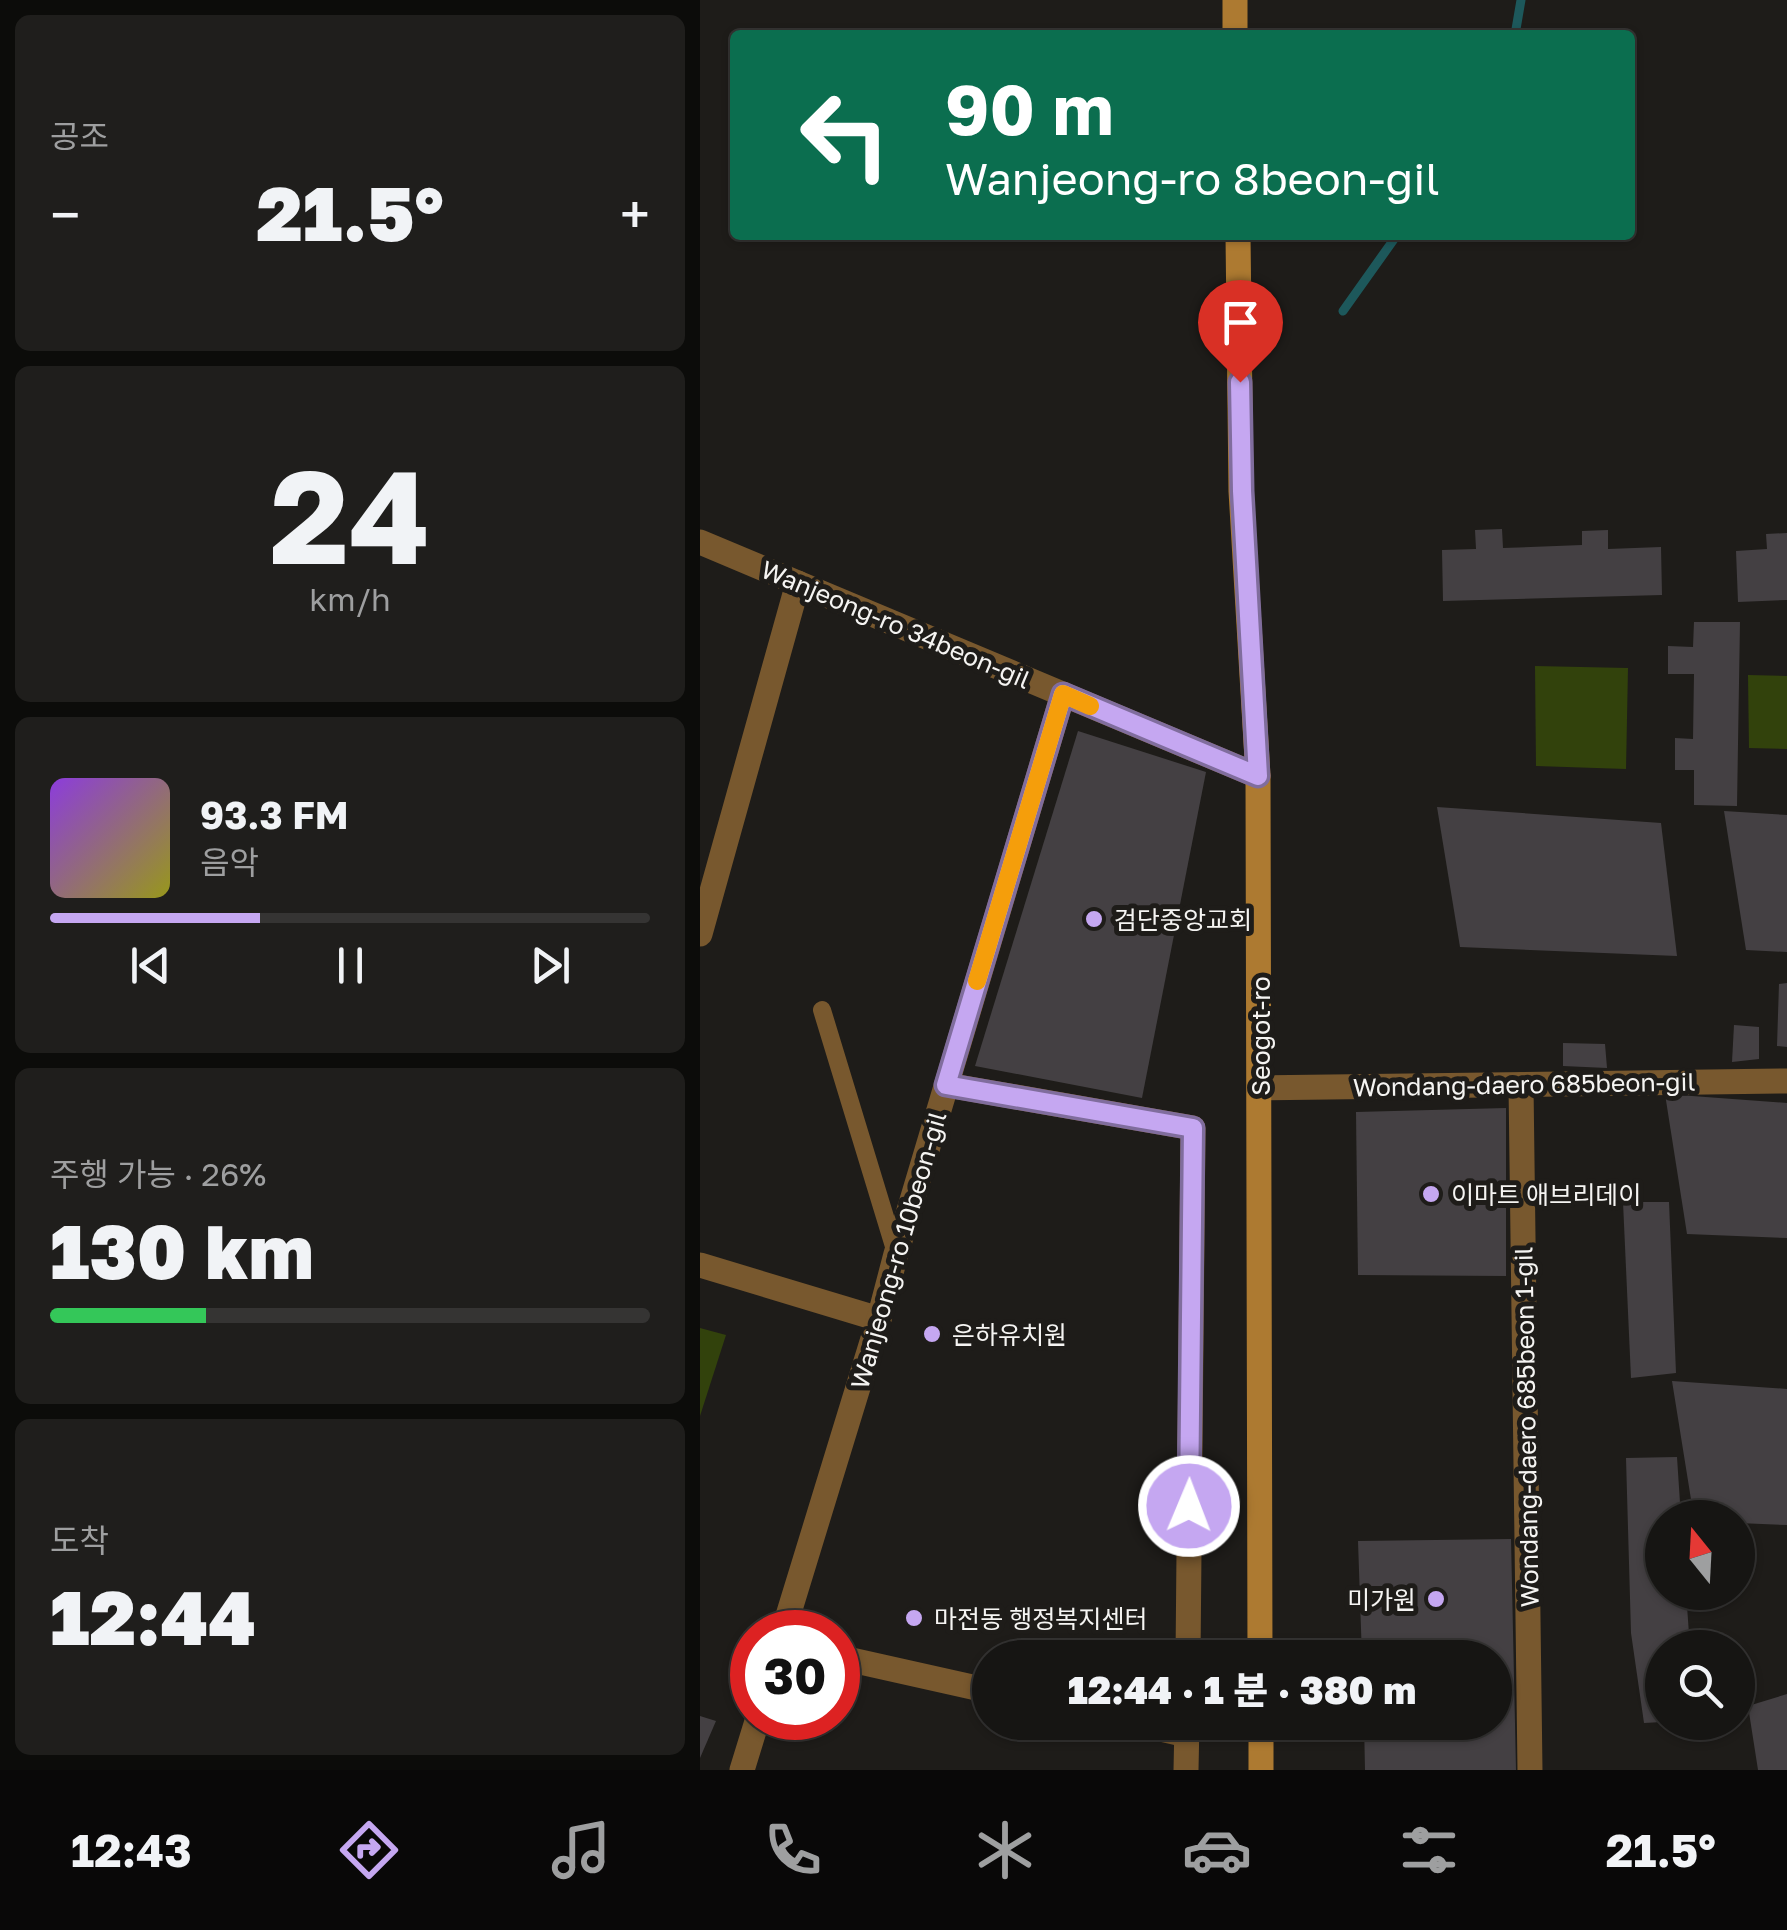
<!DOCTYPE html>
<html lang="ko">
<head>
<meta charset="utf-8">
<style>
	body { margin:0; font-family:"Golos Text","Noto Sans KR",sans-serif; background:#1f1e1c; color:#f1f3f6; height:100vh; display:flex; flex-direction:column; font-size:38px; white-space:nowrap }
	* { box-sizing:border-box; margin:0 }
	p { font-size:32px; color:#9e9fa0 }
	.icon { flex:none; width:55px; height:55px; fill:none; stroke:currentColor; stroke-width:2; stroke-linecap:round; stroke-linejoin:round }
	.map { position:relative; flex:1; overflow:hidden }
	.panel { display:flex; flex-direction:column; gap:15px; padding:15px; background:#0c0c0a; width:700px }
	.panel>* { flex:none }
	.hud { position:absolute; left:30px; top:30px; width:905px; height:210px; border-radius:10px; box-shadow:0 2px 8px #0004,0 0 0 2px #353433; background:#0b6e4f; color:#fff; overflow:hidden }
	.needle { width:65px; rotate:342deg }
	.fabs { position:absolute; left:945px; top:1500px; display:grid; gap:20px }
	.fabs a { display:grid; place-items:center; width:110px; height:110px; border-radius:50%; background:#161513; box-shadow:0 2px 8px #0004,0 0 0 2px #353433; font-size:50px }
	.speed { position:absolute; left:30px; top:1610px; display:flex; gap:20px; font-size:50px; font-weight:700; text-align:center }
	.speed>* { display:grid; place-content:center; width:130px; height:130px; border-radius:50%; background:#161513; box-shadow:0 2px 8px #0004,0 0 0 2px #353433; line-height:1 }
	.speed .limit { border:15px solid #d22; background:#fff; color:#111 }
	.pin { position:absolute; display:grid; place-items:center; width:85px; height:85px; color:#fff; margin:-102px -42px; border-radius:50% 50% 50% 0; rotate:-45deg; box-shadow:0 0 10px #0007 }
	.pin .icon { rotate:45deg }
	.me { position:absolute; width:110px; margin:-55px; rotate:1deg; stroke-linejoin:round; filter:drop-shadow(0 0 8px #0008) }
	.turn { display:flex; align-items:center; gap:35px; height:210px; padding:0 50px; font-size:45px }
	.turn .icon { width:130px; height:130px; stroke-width:2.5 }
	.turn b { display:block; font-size:70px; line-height:85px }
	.big { font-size:75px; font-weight:800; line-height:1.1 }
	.panel .card { flex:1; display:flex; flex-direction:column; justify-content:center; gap:15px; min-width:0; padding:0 35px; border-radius:15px; background:#1f1e1c }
	.panel .dial { align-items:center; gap:0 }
	.dial b { font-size:130px; line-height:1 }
	.song { display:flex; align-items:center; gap:30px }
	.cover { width:120px; height:120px; border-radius:15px; background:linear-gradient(135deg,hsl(270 70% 55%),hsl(60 70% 35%)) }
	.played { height:10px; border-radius:5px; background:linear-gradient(90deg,#c5a7f1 35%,#353433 35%) }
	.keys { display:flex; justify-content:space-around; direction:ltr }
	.heat { display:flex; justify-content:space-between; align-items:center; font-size:55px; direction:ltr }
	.charge { height:15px; border-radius:8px; background:linear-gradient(90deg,#34c759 26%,#353433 0) }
	.trip { position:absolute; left:272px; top:1640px; width:540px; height:100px; border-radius:50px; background:#161513; box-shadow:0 2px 8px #0004,0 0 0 2px #353433; font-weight:800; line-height:100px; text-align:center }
	.tab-bar { display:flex; height:160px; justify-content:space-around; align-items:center; background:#090808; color:#9e9fa0 }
	.tab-bar .icon { width:70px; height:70px }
	.tab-bar .on { color:#c5a7f1 }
	.tab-bar b { font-size:45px; color:#f1f3f6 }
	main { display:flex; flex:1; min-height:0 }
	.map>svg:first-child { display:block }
	.green { fill:#32420c }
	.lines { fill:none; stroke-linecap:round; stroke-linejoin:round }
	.stream { stroke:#1d585b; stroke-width:9 }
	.building { fill:#444043 }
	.service { stroke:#78582e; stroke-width:18 }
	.minor { stroke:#78582e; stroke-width:25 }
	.secondary { stroke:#ad7a31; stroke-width:25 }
	.route-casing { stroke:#806d9d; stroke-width:25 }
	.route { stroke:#c5a7f1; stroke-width:18 }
	.slow { stroke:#f59e0b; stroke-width:18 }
	.poi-dot { fill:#c5a7f1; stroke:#1e1c19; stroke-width:4 }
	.labels { text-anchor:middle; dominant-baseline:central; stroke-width:10; stroke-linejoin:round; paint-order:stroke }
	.street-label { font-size:25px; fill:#f5f4f2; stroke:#1e1c19 }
	.poi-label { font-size:25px; fill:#f5f4f2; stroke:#1e1c19; text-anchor:start }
</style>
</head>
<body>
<main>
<section class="panel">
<div class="card"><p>공조</p>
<div class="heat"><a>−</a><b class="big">21.5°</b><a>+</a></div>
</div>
<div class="card dial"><b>24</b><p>km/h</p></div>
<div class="card">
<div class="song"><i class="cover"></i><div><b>93.3 FM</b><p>음악</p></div></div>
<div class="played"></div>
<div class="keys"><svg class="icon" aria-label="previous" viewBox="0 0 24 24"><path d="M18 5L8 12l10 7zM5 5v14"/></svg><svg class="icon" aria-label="pause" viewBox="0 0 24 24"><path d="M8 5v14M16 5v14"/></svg><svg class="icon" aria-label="next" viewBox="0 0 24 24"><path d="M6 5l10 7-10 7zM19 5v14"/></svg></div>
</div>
<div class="card"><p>주행 가능 · 26%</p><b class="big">130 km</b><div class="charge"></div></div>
<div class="card"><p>도착</p><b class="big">12:44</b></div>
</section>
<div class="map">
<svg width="1087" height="1770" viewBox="0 0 1087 1770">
	<rect width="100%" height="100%" fill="#1e1c19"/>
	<!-- green -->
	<g class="green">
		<polygon points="835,666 928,668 926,769 836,766"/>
		<polygon points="1048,675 1087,676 1087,749 1049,748"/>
		<polygon points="0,1328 26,1335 0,1416"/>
	</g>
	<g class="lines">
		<!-- stream -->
		<g class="stream">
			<polyline points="815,35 821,0"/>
			<polyline points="643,311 697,235"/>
		</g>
	</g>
	<!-- building -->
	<g class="building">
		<polygon points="802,529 803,548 882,545 882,531 908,530 908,549 961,547 962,595 743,601 742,550 776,549 775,530"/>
		<polygon points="1087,533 1087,600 1038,602 1036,551 1067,549 1066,534"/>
		<polygon points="994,622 1040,622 1037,806 994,805 994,770 975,770 975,738 993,739 994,674 968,674 968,646 993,647"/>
		<polygon points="378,731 506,772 442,1098 275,1066"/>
		<polygon points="737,807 961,823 977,956 760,947"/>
		<polygon points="1024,811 1087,815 1087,952 1046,950"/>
		<polygon points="1087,983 1087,1047 1077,1046 1079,984"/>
		<polygon points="1034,1025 1059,1027 1059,1059 1032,1062"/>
		<polygon points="863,1043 905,1044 907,1068 863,1066"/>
		<polygon points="965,1094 1087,1103 1087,1238 987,1234"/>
		<polygon points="806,1108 806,1276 658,1275 656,1112"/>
		<polygon points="923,1202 969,1202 976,1373 931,1378"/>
		<polygon points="972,1381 1087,1389 1087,1525 1038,1523 1038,1518 994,1518"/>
		<polygon points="977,1457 981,1518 962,1518 962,1592 986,1592 990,1648 962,1648 962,1722 944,1723 931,1633 926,1458"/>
		<polygon points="811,1539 816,1770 665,1770 664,1722 795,1722 795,1658 662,1658 658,1541"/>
		<polygon points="1087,1694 1087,1770 1058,1770 1048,1706"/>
		<polygon points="0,1716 16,1721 0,1758"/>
	</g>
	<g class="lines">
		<!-- service -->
		<polyline class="service" points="122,1010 196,1253"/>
		<!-- minor -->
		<g class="minor">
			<polyline points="0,542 558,776"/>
			<polyline points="0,934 98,583"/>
			<polyline points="247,1085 493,1128 488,1658"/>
			<polyline points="821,1085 830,1770"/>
			<polyline points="560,1088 1087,1081"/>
			<polyline points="0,1265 179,1319"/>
			<polyline points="83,1632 179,1319 196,1254 363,694"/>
			<polyline points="138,1657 290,1691"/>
			<polyline points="430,1722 487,1735"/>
			<polyline points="42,1770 58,1718"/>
			<polyline points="486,1770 487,1722"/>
		</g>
		<!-- secondary -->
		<g class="secondary">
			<polyline points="535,0 535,35"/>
			<polyline points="538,235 541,491 558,776 560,1658"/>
			<polyline points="561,1722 561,1770"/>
		</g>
	</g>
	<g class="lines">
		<!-- route casing -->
		<g class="route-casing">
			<polyline id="route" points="489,1506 493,1128 246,1085 363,694 558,776 542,491 540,382"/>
		</g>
		<!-- route -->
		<use href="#route" class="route"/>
		<!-- slow -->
		<polyline class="slow" points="277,981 363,694 390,706"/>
	</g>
	<!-- markers -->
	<g class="poi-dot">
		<circle cx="394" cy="919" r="10"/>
		<circle cx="731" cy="1194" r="10"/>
		<circle cx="232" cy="1334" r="10"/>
		<circle cx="736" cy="1599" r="10"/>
		<circle cx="214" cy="1618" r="10"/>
	</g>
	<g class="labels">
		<!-- street labels -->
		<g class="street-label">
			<text transform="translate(196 624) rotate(23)">Wanjeong-ro 34beon-gil</text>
			<text transform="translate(560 1036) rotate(-90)">Seogot-ro</text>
			<text transform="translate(824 1084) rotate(-1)">Wondang-daero 685beon-gil</text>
			<text transform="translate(198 1250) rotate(-74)">Wanjeong-ro 10beon-gil</text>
			<text transform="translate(826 1427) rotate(-91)">Wondang-daero 685beon 1-gil</text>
		</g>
		<!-- poi labels -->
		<g class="poi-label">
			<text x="414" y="919">검단중앙교회</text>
			<text x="751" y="1194">이마트 애브리데이</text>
			<text x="252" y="1334">은하유치원</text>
			<text x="716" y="1599" text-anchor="end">미가원</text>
			<text x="234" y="1618">마전동 행정복지센터</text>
		</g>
	</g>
</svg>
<div class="fabs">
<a><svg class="needle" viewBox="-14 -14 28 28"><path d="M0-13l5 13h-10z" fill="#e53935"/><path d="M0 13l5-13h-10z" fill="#9e9fa0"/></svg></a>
<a><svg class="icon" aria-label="search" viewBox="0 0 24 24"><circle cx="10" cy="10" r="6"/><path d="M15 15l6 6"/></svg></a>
</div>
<div class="speed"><div class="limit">30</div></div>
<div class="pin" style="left:540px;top:382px;background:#d93025"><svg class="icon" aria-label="arrive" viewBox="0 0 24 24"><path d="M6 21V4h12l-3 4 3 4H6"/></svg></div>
<svg class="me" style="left:489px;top:1506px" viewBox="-20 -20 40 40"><circle r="17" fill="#c5a7f1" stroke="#fff" stroke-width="3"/><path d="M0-11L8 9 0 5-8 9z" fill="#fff"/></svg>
<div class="trip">12:44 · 1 분 · 380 m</div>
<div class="hud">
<div class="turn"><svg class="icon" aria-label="left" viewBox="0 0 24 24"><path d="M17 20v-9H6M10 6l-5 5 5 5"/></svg><div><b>90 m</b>Wanjeong-ro 8beon-gil</div></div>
</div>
</div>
</main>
<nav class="tab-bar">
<b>12:43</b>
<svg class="icon on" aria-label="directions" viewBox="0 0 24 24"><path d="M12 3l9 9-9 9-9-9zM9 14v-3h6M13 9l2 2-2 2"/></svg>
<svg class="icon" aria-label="music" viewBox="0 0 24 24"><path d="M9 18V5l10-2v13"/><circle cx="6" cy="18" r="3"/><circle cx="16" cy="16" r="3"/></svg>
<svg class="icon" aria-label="phone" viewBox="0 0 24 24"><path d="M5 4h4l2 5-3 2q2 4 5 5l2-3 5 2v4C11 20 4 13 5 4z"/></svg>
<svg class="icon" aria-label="climate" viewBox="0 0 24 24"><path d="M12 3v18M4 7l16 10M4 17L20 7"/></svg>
<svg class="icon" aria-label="car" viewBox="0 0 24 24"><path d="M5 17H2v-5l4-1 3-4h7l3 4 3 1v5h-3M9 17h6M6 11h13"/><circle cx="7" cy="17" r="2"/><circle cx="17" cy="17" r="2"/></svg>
<svg class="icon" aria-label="filters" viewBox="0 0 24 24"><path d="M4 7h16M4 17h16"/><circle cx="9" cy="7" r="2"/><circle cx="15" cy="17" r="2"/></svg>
<b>21.5°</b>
</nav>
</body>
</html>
